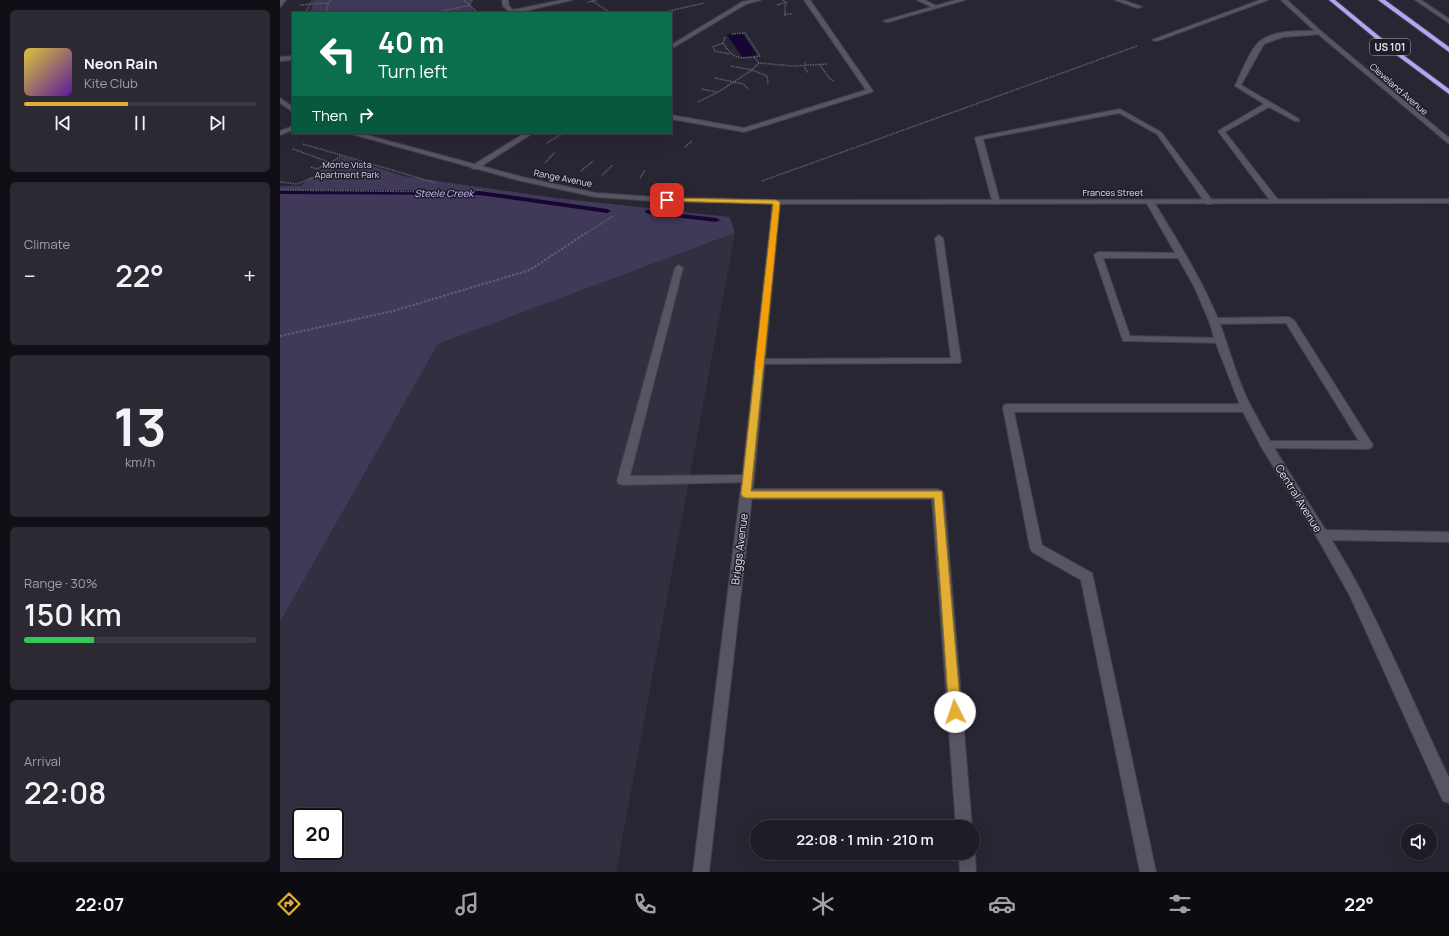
<!DOCTYPE html>
<html lang="en">
<head>
<meta charset="utf-8">
<style>
	body { margin:0; font-family:Manrope,sans-serif; background:#2c2932; color:#f1f3f6; height:100vh; display:flex; flex-direction:column; font-size:15px; white-space:nowrap }
	* { box-sizing:border-box; margin:0 }
	p { font-size:13px; color:#a1a1a7 }
	.icon { flex:none; width:22px; height:22px; fill:none; stroke:currentColor; stroke-width:2; stroke-linecap:round; stroke-linejoin:round }
	.map { position:relative; flex:1; overflow:hidden }
	.details { display:flex; flex-direction:column; gap:10px; padding:10px; background:#110f15; width:280px }
	.details>* { flex:none }
	.top-card { position:absolute; left:12px; top:12px; width:380px; height:122px; border-radius:0px; box-shadow:0 4px 16px #0002,0 0 0 1px #3c3a43; background:#0b6e4f; color:#fff; overflow:hidden }
	.tools { position:absolute; left:1121px; top:824px; display:grid; gap:8px }
	.tools a { display:grid; place-items:center; width:36px; height:36px; border-radius:50%; background:#1f1c26; box-shadow:0 4px 16px #0002,0 0 0 1px #3c3a43; font-size:20px }
	.speed { position:absolute; left:12px; top:808px; display:flex; gap:8px; font-size:20px; font-weight:700; text-align:center }
	.speed>* { display:grid; place-content:center; width:52px; height:52px; border-radius:50%; background:#1f1c26; box-shadow:0 4px 16px #0002,0 0 0 1px #3c3a43; line-height:1 }
	.speed .limit { border:2px solid #111; border-radius:6px; background:#fff; color:#111 }
	.pin { position:absolute; display:grid; place-items:center; width:34px; height:34px; color:#fff; margin:-17px; border-radius:8px; box-shadow:0 2px 6px #0006 }
	.me { position:absolute; width:44px; margin:-22px; rotate:356deg; stroke-linejoin:round; filter:drop-shadow(0 0 3px #0008) }
	.turn { display:flex; align-items:center; gap:14px; height:84px; padding:0 20px; font-size:18px }
	.turn .icon { width:52px; height:52px; stroke-width:2.5 }
	.turn b { display:block; font-size:28px; line-height:34px }
	.then { display:flex; align-items:center; height:38px; padding:0 20px; background:#0003; gap:8px; font-size:15px }
	.big { font-size:30px; font-weight:600; line-height:1.1 }
	.details .tile { flex:1; display:flex; flex-direction:column; justify-content:center; gap:6px; min-width:0; padding:0 14px; border-radius:6px; background:#2c2932 }
	.details .dial { align-items:center; gap:0 }
	.dial b { font-size:52px; line-height:1 }
	.song { display:flex; align-items:center; gap:12px }
	.cover { width:48px; height:48px; border-radius:6px; background:linear-gradient(135deg,hsl(50 70% 55%),hsl(270 70% 35%)) }
	.played { height:4px; border-radius:2px; background:linear-gradient(90deg,#e2af34 45%,#3c3a43 45%) }
	.keys { display:flex; justify-content:space-around; direction:ltr }
	.heat { display:flex; justify-content:space-between; align-items:center; font-size:22px; direction:ltr }
	.charge { height:6px; border-radius:3px; background:linear-gradient(90deg,#34c759 30%,#3c3a43 0) }
	.trip { position:absolute; left:470px; top:820px; width:230px; height:40px; border-radius:20px; background:#1f1c26; box-shadow:0 4px 16px #0002,0 0 0 1px #3c3a43; font-weight:600; line-height:40px; text-align:center }
	.dock { display:flex; height:64px; justify-content:space-around; align-items:center; background:#0c0b0f; color:#a1a1a7 }
	.dock .icon { width:28px; height:28px }
	.dock .current { color:#e2af34 }
	.dock b { font-size:18px; color:#f1f3f6 }
	main { display:flex; flex:1; min-height:0 }
	.map>svg:first-child { display:block }
	.built { fill:#332f41; fill-rule:evenodd }
	.green { fill:#403957 }
	.water { fill:#170634 }
	.lines { fill:none; stroke-linecap:round; stroke-linejoin:round }
	.stream { fill:#170634; fill-rule:evenodd }
	.service-casing { stroke:#43414b; stroke-width:2 }
	.minor-casing { stroke:#43414b; stroke-width:2 }
	.tertiary-casing { stroke:#43414b; stroke-width:2 }
	.motorway-casing { stroke:#43414b; stroke-width:2 }
	.path-far1 { stroke:#625f6b; stroke-width:1.5; stroke-dasharray:1.5 1; stroke-linecap:butt }
	.path { stroke:#625f6b; stroke-width:2; stroke-dasharray:2.5 1.5; stroke-linecap:butt }
	.service { fill:#575463; fill-rule:evenodd }
	.minor { fill:#575463; fill-rule:evenodd }
	.tertiary { fill:#575463; fill-rule:evenodd }
	.motorway { fill:#b7a4f4; fill-rule:evenodd }
	.route { fill:#e2af34; stroke:#937222 }
	.slow { fill:#f59e0b }
	.labels { text-anchor:middle; dominant-baseline:central; stroke-width:3; stroke-linejoin:round; paint-order:stroke }
	.far-street-label { font-size:9px; fill:#e0dee7; stroke:#1f1d29 }
	.far-park-label { font-size:9px; fill:#d9d3f4; stroke:#1f1d29 }
	.shield { fill:#1f1d29; stroke:#a6a4ae; stroke-width:1 }
	.shield-label { font-size:10px; font-weight:bold; fill:#e0dee7 }
	.far-water-label { font-size:10px; font-style:italic; fill:#cbbdfe; stroke:#1f1d29 }
	.street-label { font-size:11px; fill:#e0dee7; stroke:#1f1d29 }
</style>
</head>
<body>
<main>
<section class="details">
<div class="tile">
<div class="song"><i class="cover"></i><div><b>Neon Rain</b><p>Kite Club</p></div></div>
<div class="played"></div>
<div class="keys"><svg class="icon" aria-label="previous" viewBox="0 0 24 24"><path d="M18 5L8 12l10 7zM5 5v14"/></svg><svg class="icon" aria-label="pause" viewBox="0 0 24 24"><path d="M8 5v14M16 5v14"/></svg><svg class="icon" aria-label="next" viewBox="0 0 24 24"><path d="M6 5l10 7-10 7zM19 5v14"/></svg></div>
</div>
<div class="tile"><p>Climate</p>
<div class="heat"><a>−</a><b class="big">22°</b><a>+</a></div>
</div>
<div class="tile dial"><b>13</b><p>km/h</p></div>
<div class="tile"><p>Range · 30%</p><b class="big">150 km</b><div class="charge"></div></div>
<div class="tile"><p>Arrival</p><b class="big">22:08</b></div>
</section>
<div class="map">
<svg width="1169" height="872" viewBox="0 0 1169 872">
	<rect width="100%" height="100%" fill="#292633"/>
	<!-- built -->
	<path class="built" d="M455 233 336 872H0V622L158 344ZM21 817H55V851H21Z"/>
	<!-- green -->
	<g class="green">
		<polygon points="34,0 191,0 190,5 194,11 185,13 30,13"/>
		<polygon points="64,157 123,176 276,198 450,217 455,233 158,344 0,622 0,186 21,186 27,180"/>
	</g>
	<!-- water -->
	<polygon class="water" points="462,33 477,55 462,57 447,35"/>
	<g class="lines">
		<!-- stream -->
		<g class="stream">
			<polygon points="0,190 199,191 327,209 331,211 327,213 199,195 0,194"/>
			<polygon points="366,210 436,218 440,220 436,222 369,214 365,212"/>
		</g>
		<!-- service casing -->
		<g class="service-casing">
			<g id="service">
				<polygon points="222,0 228,0 229,6 233,10 282,0 292,0 236,13 225,13 228,11 223,6"/>
				<polygon points="471,0 481,0 466,4 391,49 391,45 462,2"/>
				<polygon points="524,0 530,0 593,91 592,92 464,132 391,119 391,115 464,128 586,90"/>
				<polygon points="637,0 644,0 659,7 654,8"/>
				<polygon points="835,0 843,0 862,7 857,8"/>
				<polygon points="980,0 988,0 877,41 872,40"/>
				<path d="M1040 31 1042 32V34L1003 37 984 44 961 85 1019 119V121H1015L989 107 945 132 999 201 995 203H992L938 131 984 104 955 86C961 74 969 51 979 42 994 29 1022 31 1040 31Z"/>
				<polygon points="13,56 13,60 0,61 0,57"/>
				<polygon points="840,109 881,132 932,200 932,204 926,204 877,134 839,113 703,139 720,202 719,204 713,204 695,138 697,137"/>
				<polygon points="13,126 13,130 0,135 0,131"/>
				<polygon points="245,133 253,133 197,169 194,169 190,167"/>
				<polygon points="659,235 663,238 681,361 680,363 475,364 474,362 479,359 671,358 655,238"/>
				<polygon points="818,252 904,253 905,255 901,258 823,258 850,336 940,338 945,341 943,343 843,341 814,255"/>
				<polygon points="399,265 403,268 350,476 468,475 472,476 474,479 472,482 343,485 339,484 337,481 395,268"/>
				<polygon points="1009,317 1014,320 1091,442 1093,445 1091,448 1087,449 982,448 980,445 982,442 986,441 1079,441 1006,323 934,324 929,321 934,318"/>
				<polygon points="728,404 966,404 970,405 971,408 970,411 966,412 734,412 762,545 812,573 813,577 876,872 860,872 801,580 752,552 750,548 723,408 724,405"/>
				<polygon points="466,489 658,489 662,491 664,494 692,827 676,827 652,499 466,499 462,497 460,494 462,491"/>
				<polygon points="1042,530 1169,532 1169,542 1042,540 1038,539 1036,535 1038,531"/>
				<polygon points="693,848 695,853 696,872 680,872 679,853 693,853"/>
			</g>
		</g>
		<!-- minor casing -->
		<g class="minor-casing">
			<g id="minor">
				<polygon points="676,0 685,0 608,22 603,21"/>
				<polygon points="1135,0 1141,0 1169,19 1169,23"/>
				<polygon points="493,200 499,200 500,202 474,479 429,872 413,872 462,479"/>
				<path d="M867 200H873L874 202C897 240 921 278 938 319 950 349 957 382 973 410 1005 472 1048 528 1080 589 1112 651 1139 715 1169 778V803L1163 801 1070 596 1038 539 982 448 961 408 935 341 929 321 914 286 866 202Z"/>
			</g>
		</g>
		<!-- tertiary casing -->
		<g class="tertiary-casing">
			<g id="tertiary">
				<polygon points="0,0 6,0 0,7"/>
				<polygon points="1001,0 1007,0 1042,32 1169,138 1169,144 1038,34"/>
				<polygon points="0,98 13,107 13,112 0,103"/>
				<polygon points="68,133 79,133 242,177 316,193 374,197 496,200 1169,199 1169,203 496,204 374,201 316,197 241,181"/>
			</g>
		</g>
		<!-- motorway casing -->
		<g class="motorway-casing">
			<g id="motorway">
				<polygon points="1049,0 1055,0 1111,46 1169,89 1169,94 1107,48"/>
				<polygon points="1098,0 1105,0 1169,47 1169,52"/>
			</g>
		</g>
		<!-- path-far1 -->
		<g class="path-far1">
			<polyline points="503,0 507,3 505,5 505,17"/>
			<polyline points="312,1 331,13"/>
			<polyline points="308,2 317,0"/>
			<polyline points="48,3 51,0"/>
			<polyline points="20,5 48,3 47,11 50,13"/>
			<polyline points="497,5 506,2"/>
			<polyline points="25,13 33,0"/>
			<polyline points="154,13 190,5 184,0"/>
			<polyline points="191,13 197,12 190,5 192,0"/>
			<polyline points="380,13 424,3"/>
			<polyline points="505,14 512,14"/>
			<polyline points="452,34 465,33 480,56 474,57 479,63"/>
			<path d="M445 37 443 43C453 58 457 59 474 57"/>
			<polyline points="443,43 433,47 435,51 450,54"/>
			<polyline points="525,62 526,67"/>
			<polyline points="540,65 550,79 554,81"/>
			<polyline points="451,66 472,70 479,63 513,66 547,64"/>
			<polyline points="524,67 528,73"/>
			<polyline points="435,78 463,84 468,89"/>
			<polyline points="422,89 437,92"/>
			<polyline points="418,102 440,91 472,70 487,76 488,84"/>
			<polyline points="267,143 283,133"/>
			<polyline points="23,144 156,183"/>
			<polyline points="405,147 412,141"/>
			<polyline points="13,149 46,161 48,164"/>
			<polyline points="265,163 275,152"/>
			<polyline points="31,167 37,169 48,163"/>
			<polyline points="301,171 313,161"/>
			<polyline points="322,175 333,165"/>
			<polyline points="360,178 365,170"/>
			<polyline points="482,181 857,46"/>
			<polyline points="0,182 17,184 37,176 48,164 62,156"/>
			<polyline points="0,190 167,192 201,190"/>
			<polyline points="305,234 333,216"/>
		</g>
		<!-- path -->
		<polyline class="path" points="0,336 113,311 250,270 306,233"/>
		<!-- service -->
		<use href="#service" class="service"/>
		<!-- minor -->
		<use href="#minor" class="minor"/>
		<!-- tertiary -->
		<use href="#tertiary" class="tertiary"/>
		<!-- motorway -->
		<use href="#motorway" class="motorway"/>
	</g>
	<!-- route -->
	<polygon class="route" points="385,198 496,200 500,202 471,491 662,491 681,712 680,717 675,718 671,717 669,712 654,498 466,498 463,497 461,494 493,204 387,201 384,200"/>
	<!-- slow -->
	<polygon class="slow" points="494,204 499,206 483,368 479,370 475,368"/>
	<g class="labels">
		<!-- far-street labels -->
		<g class="far-street-label">
			<text transform="translate(1119 89) rotate(41)">Cleveland Avenue</text>
			<text transform="translate(283 178) rotate(11)">Range Avenue</text>
			<text x="833" y="192">Frances Street</text>
		</g>
		<!-- far-park labels -->
		<g class="far-park-label">
			<text x="67" y="164">Monte Vista<tspan x="67" dy="10">Apartment Park</tspan></text>
		</g>
		<!-- shield labels -->
		<rect class="shield" x="1090" y="39" width="40" height="16" rx="3"/>
		<g class="shield-label">
			<text x="1110" y="47">US 101</text>
		</g>
		<!-- far-water labels -->
		<g class="far-water-label">
			<text x="164" y="193">Steele Creek</text>
		</g>
		<!-- street labels -->
		<g class="street-label">
			<text transform="translate(1019 498) rotate(58)">Central Avenue</text>
			<text transform="translate(459 549) rotate(-83)">Briggs Avenue</text>
		</g>
	</g>
</svg>
<div class="tools">
<a><svg class="icon" aria-label="sound" viewBox="0 0 24 24"><path d="M4 9h4l5-4v14l-5-4H4zM17 9q2 3 0 6"/></svg></a>
</div>
<div class="speed"><div class="limit">20</div></div>
<div class="pin" style="left:387px;top:200px;background:#d93025"><svg class="icon" aria-label="arrive" viewBox="0 0 24 24"><path d="M6 21V4h12l-3 4 3 4H6"/></svg></div>
<svg class="me" style="left:675px;top:712px" viewBox="-20 -20 40 40"><circle r="19" fill="#fff"/><path d="M0-13L10 11 0 6-10 11z" fill="#e2af34"/></svg>
<div class="trip">22:08 · 1 min · 210 m</div>
<div class="top-card">
<div class="turn"><svg class="icon" aria-label="left" viewBox="0 0 24 24"><path d="M17 20v-9H6M10 6l-5 5 5 5"/></svg><div><b>40 m</b>Turn left</div></div>
<div class="then">Then<svg class="icon" aria-label="right" viewBox="0 0 24 24"><path d="M7 20v-9h11M14 6l5 5-5 5"/></svg></div>
</div>
</div>
</main>
<nav class="dock">
<b>22:07</b>
<svg class="icon current" aria-label="directions" viewBox="0 0 24 24"><path d="M12 3l9 9-9 9-9-9zM9 14v-3h6M13 9l2 2-2 2"/></svg>
<svg class="icon" aria-label="music" viewBox="0 0 24 24"><path d="M9 18V5l10-2v13"/><circle cx="6" cy="18" r="3"/><circle cx="16" cy="16" r="3"/></svg>
<svg class="icon" aria-label="phone" viewBox="0 0 24 24"><path d="M5 4h4l2 5-3 2q2 4 5 5l2-3 5 2v4C11 20 4 13 5 4z"/></svg>
<svg class="icon" aria-label="climate" viewBox="0 0 24 24"><path d="M12 3v18M4 7l16 10M4 17L20 7"/></svg>
<svg class="icon" aria-label="car" viewBox="0 0 24 24"><path d="M5 17H2v-5l4-1 3-4h7l3 4 3 1v5h-3M9 17h6M6 11h13"/><circle cx="7" cy="17" r="2"/><circle cx="17" cy="17" r="2"/></svg>
<svg class="icon" aria-label="filters" viewBox="0 0 24 24"><path d="M4 7h16M4 17h16"/><circle cx="9" cy="7" r="2"/><circle cx="15" cy="17" r="2"/></svg>
<b>22°</b>
</nav>
</body>
</html>
